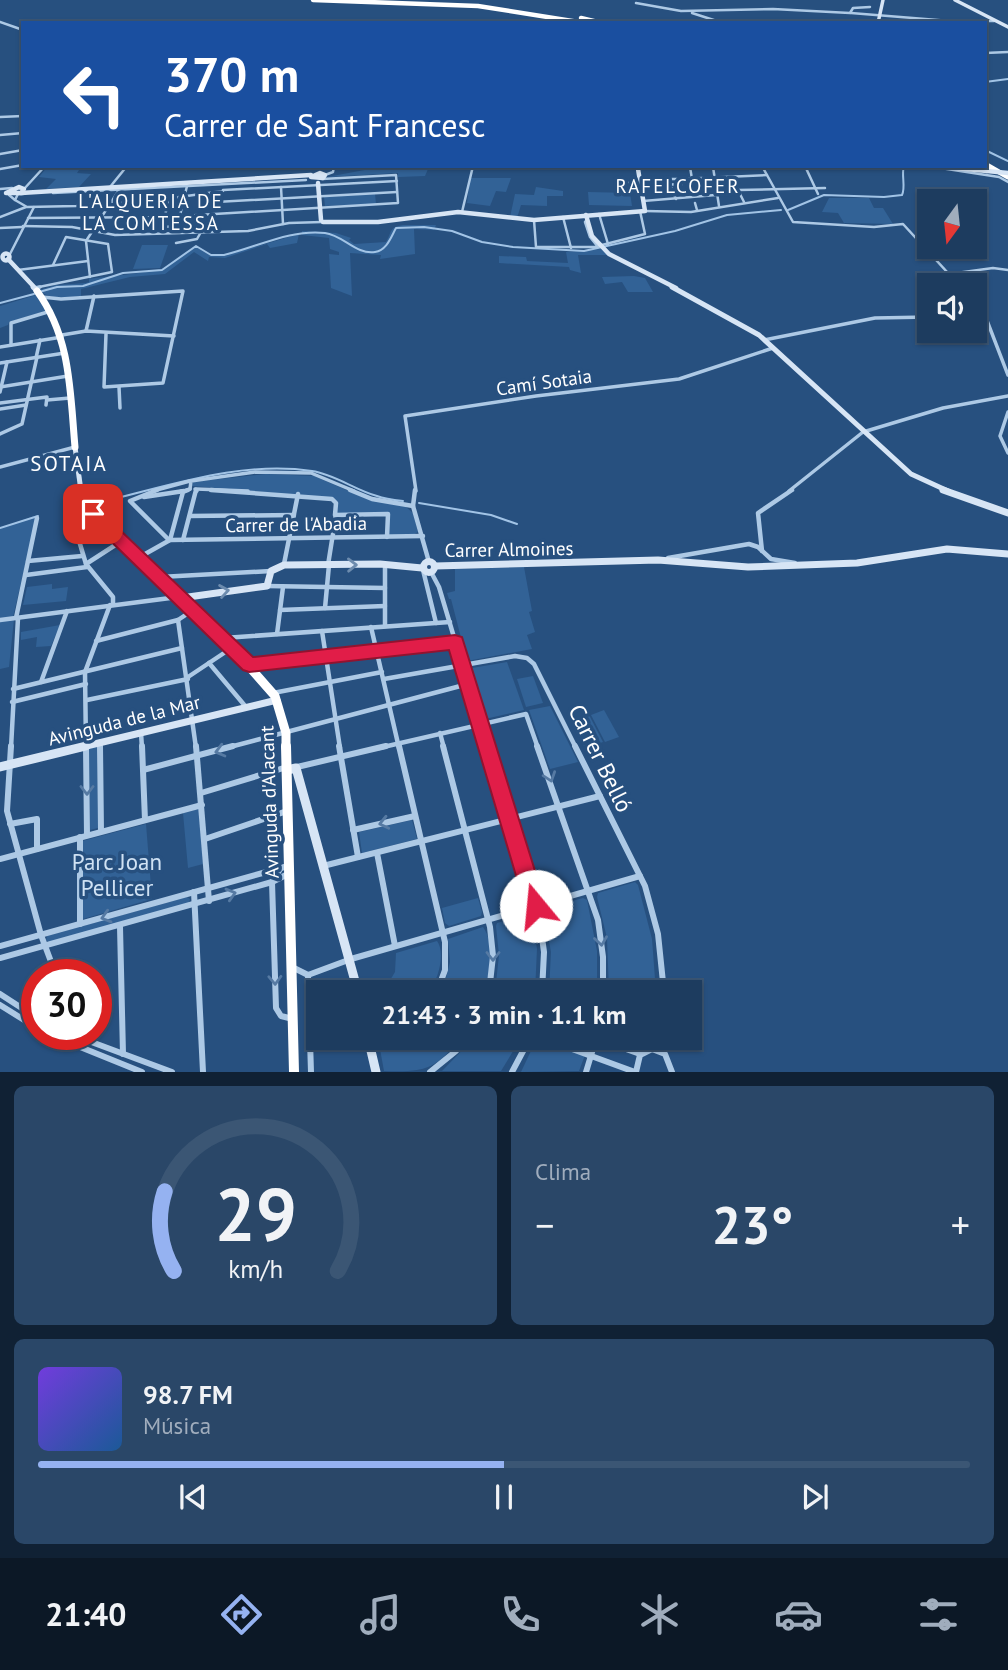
<!DOCTYPE html>
<html lang="es">
<head>
<meta charset="utf-8">
<style>
	body { margin:0; font-family:"PT Sans",sans-serif; background:#2a4768; color:#f1f3f6; height:100vh; display:flex; flex-direction:column; font-size:26px; white-space:nowrap }
	* { box-sizing:border-box; margin:0 }
	p { font-size:23px; color:#a0adbd }
	.icon { flex:none; width:38px; height:38px; fill:none; stroke:currentColor; stroke-width:2; stroke-linecap:round; stroke-linejoin:round }
	.map { position:relative; height:1072px; overflow:hidden }
	.details { display:flex; flex-direction:column; gap:14px; padding:14px; background:#102134; flex:1 }
	.details>* { flex:none }
	.top-card { position:absolute; left:21px; top:21px; width:966px; height:147px; border-radius:0px; box-shadow:0 2px 5px #0004,0 0 0 2px #3b5674; background:#1a4fa0; color:#fff; overflow:hidden }
	.needle { width:46px; rotate:195deg }
	.fabs { position:absolute; left:917px; top:189px; display:grid; gap:14px }
	.fabs a { display:grid; place-items:center; width:70px; height:70px; border-radius:0px; background:#1d3c5f; box-shadow:0 2px 5px #0004,0 0 0 2px #3b5674; font-size:35px }
	.speed { position:absolute; left:21px; top:959px; display:flex; gap:14px; font-size:35px; font-weight:700; text-align:center }
	.speed>* { display:grid; place-content:center; width:91px; height:91px; border-radius:50%; background:#1d3c5f; box-shadow:0 2px 5px #0004,0 0 0 2px #3b5674; line-height:1 }
	.speed .limit { border:10px solid #d22; background:#fff; color:#111 }
	.pin { position:absolute; display:grid; place-items:center; width:60px; height:60px; color:#fff; margin:-30px; border-radius:14px; box-shadow:0 4px 10px #0006 }
	.me { position:absolute; width:77px; margin:-38px; rotate:343deg; stroke-linejoin:round; filter:drop-shadow(0 0 5px #0008) }
	.turn { display:flex; align-items:center; gap:24px; height:147px; padding:0 28px; font-size:32px }
	.turn .icon { width:91px; height:91px; stroke-width:2.5 }
	.turn b { display:block; font-size:49px; line-height:60px }
	.big { font-size:52px; font-weight:800; line-height:1.1 }
	.details .card { flex:1; display:flex; flex-direction:column; justify-content:center; gap:10px; min-width:0; padding:0 24px; border-radius:10px; background:#2a4768 }
	.details .dial { align-items:center; gap:0 }
	.dial svg { height:182px; overflow:visible; fill:none; stroke:#3b5674; stroke-width:7; stroke-linecap:round; text-anchor:middle }
	.dial text { fill:#f1f3f6; stroke:none }
	.song { display:flex; align-items:center; gap:21px }
	.cover { width:84px; height:84px; border-radius:10px; background:linear-gradient(135deg,hsl(260 70% 55%),hsl(210 70% 35%)) }
	.played { height:7px; border-radius:4px; background:linear-gradient(90deg,#95b2f1 50%,#3b5674 50%) }
	.keys { display:flex; justify-content:space-around; direction:ltr }
	.heat { display:flex; justify-content:space-between; align-items:center; font-size:38px; direction:ltr }
	.details .tiles { flex:1; display:grid; gap:14px; grid-template-columns:1fr 1fr }
	.card:last-child { grid-column:span 2 }
	.trip { position:absolute; left:306px; top:980px; width:396px; height:70px; border-radius:0px; background:#1d3c5f; box-shadow:0 2px 5px #0004,0 0 0 2px #3b5674; font-weight:800; line-height:70px; text-align:center }
	.dock { display:flex; height:112px; justify-content:space-around; align-items:center; background:#0c1826; color:#a0adbd }
	.dock .icon { width:49px; height:49px }
	.dock .selected { color:#95b2f1 }
	.dock b { font-size:32px; color:#f1f3f6 }
	.map>svg:first-child { display:block }
	.green { fill:#326296 }
	.lines { fill:none; stroke-linecap:round; stroke-linejoin:round }
	.stream { stroke:#a2c4e6; stroke-width:2 }
	.street-far3 { stroke:#adc9e5; stroke-width:2.5 }
	.street-far2 { stroke:#adc9e5; stroke-width:3.5 }
	.street-far1 { stroke:#adc9e5; stroke-width:4.5 }
	.street { stroke:#adc9e5; stroke-width:6 }
	.secondary-far4 { stroke:#d7e5f5; stroke-width:3.5 }
	.secondary-far3 { stroke:#d7e5f5; stroke-width:4.5 }
	.secondary-far2 { stroke:#d7e5f5; stroke-width:5 }
	.secondary-far1 { stroke:#d7e5f5; stroke-width:7 }
	.secondary { stroke:#d7e5f5; stroke-width:9 }
	.highway-far4 { stroke:#fff; stroke-width:4.5 }
	.highway-far3 { stroke:#fff; stroke-width:5 }
	.highway-far2 { stroke:#fff; stroke-width:7 }
	.highway-far1 { stroke:#fff; stroke-width:9 }
	.highway { stroke:#fff; stroke-width:10 }
	.secondary-bridge { stroke:#d7e5f5; stroke-width:4.5 }
	.oneway { stroke:#6d8cae }
	.oneway2 { stroke:#567aa3 }
	.route { fill:#e11d48; stroke:#92132f; stroke-width:2 }
	.labels { text-anchor:middle; dominant-baseline:central; stroke-width:7; stroke-linejoin:round; paint-order:stroke }
	.far-quarter-label { font-size:19px; letter-spacing:2px; fill:#fff; stroke:#27507f }
	.street-label { font-size:19px; fill:#fff; stroke:#27507f }
	.neighbourhood-label { font-size:21px; letter-spacing:2px; fill:#fff; stroke:#27507f }
	.near-street-label { font-size:23px; fill:#fff; stroke:#27507f }
	.near-park-label { font-size:23px; fill:#d0e2f4; stroke:#27507f }
</style>
</head>
<body>
<div class="map">
<svg width="1008" height="1072" viewBox="0 0 1008 1072">
	<rect width="100%" height="100%" fill="#27507f"/>
	<!-- green -->
	<g class="green">
		<polygon points="48,166 79,170 77,173 91,174 79,187 46,189 56,179 39,177"/>
		<polygon points="386,166 472,166 470,169 428,169 425,176 398,177 398,173 327,177"/>
		<polygon points="470,178 511,178 506,192 496,191 490,206 467,203"/>
		<polygon points="536,187 563,191 563,196 547,196 547,206 521,205 517,218 510,217 515,194 534,195"/>
		<polygon points="588,192 630,193 632,206 589,205"/>
		<polygon points="375,194 376,204 325,206 324,197"/>
		<polygon points="829,198 869,198 874,208 883,208 893,224 844,223 838,213 822,212"/>
		<path d="M403 225H436L434 230 414 229 415 254 380 259 381 255 350 253 352 296 331 288 329 254 339 255V252L330 249 329 238 302 235V231L336 233 351 238 349 240 354 244 386 242C392 232 389 227 403 225Z"/>
		<path d="M299 234 297 243 270 248 267 244 225 258 209 257 208 261 194 252 165 274 130 277 81 289V296C66 297 50 301 39 290L56 285 86 283 89 282V279C102 277 156 272 164 268 176 262 183 252 196 247L211 256H224Z"/>
		<polygon points="142,245 168,245 160,268 133,269"/>
		<polygon points="601,249 608,255 578,255 581,273 570,270 569,267 499,263 499,256 526,257 527,261 568,263 566,252"/>
		<polygon points="634,276 645,278 653,292 628,292 622,282 605,284 602,277"/>
		<polygon points="36,295 48,310 9,322 8,325 0,328 0,306"/>
		<polygon points="266,474 314,476 365,498 406,507 413,513 418,532 413,535 388,535 389,513 336,514 338,502 331,498 192,486 193,482"/>
		<polygon points="37,515 13,617 0,618 0,528"/>
		<polygon points="524,567 532,611 529,612 535,632 527,635 532,649 467,661 451,599 449,599 447,593 455,591 455,569"/>
		<polygon points="52,584 52,589 68,587 66,601 23,605 27,587"/>
		<polygon points="14,619 9,667 0,669 0,622"/>
		<polygon points="60,625 51,646 36,647 37,637 21,640 21,632"/>
		<polygon points="507,662 524,710 485,719 470,671 472,668"/>
		<polygon points="533,676 543,703 526,707 517,679"/>
		<polygon points="550,706 578,762 550,769 529,710"/>
		<polygon points="604,710 619,737 605,742 591,715"/>
		<polygon points="589,715 603,742 585,748 571,721"/>
		<polygon points="97,746 98,828 90,830 89,748"/>
		<polygon points="199,809 203,864 188,868 183,813"/>
		<polygon points="412,820 417,839 362,853 359,832"/>
		<polygon points="146,824 152,899 83,919 82,841"/>
		<polygon points="635,882 638,885 652,939 656,992 609,992 607,938 597,897 598,893"/>
		<polygon points="187,897 190,899 189,903 49,942 46,940 47,936"/>
		<polygon points="478,898 482,912 481,916 449,926 445,923 442,908"/>
		<polygon points="583,898 587,900 597,951 597,992 549,992 551,952 544,914 546,908"/>
		<polygon points="528,914 532,915 537,949 535,992 495,992 499,955 496,926 497,923"/>
		<path d="M483 927C495 943 489 973 485 992H473L445 982 450 962 448 939Z"/>
		<path d="M437 941C446 954 438 978 430 992H383L395 972 396 953Z"/>
		<path d="M378 1038H461C434 1071 424 1072 384 1071Z"/>
		<polygon points="474,1038 521,1038 501,1071 442,1071"/>
		<polygon points="537,1038 585,1055 579,1071 521,1072"/>
	</g>
	<g class="lines">
		<!-- stream -->
		<g class="stream">
			<polyline points="985,82 1008,79"/>
			<polyline points="985,150 1008,161"/>
			<path d="M788 210 824 195 884 197 902 195C906 187 901 175 904 166"/>
			<path d="M39 292 57 287 83 286 123 273 162 270 196 246 211 255H224C257 247 291 229 325 233 343 235 356 255 375 252 387 250 391 237 396 228L424 227 452 231 482 242 513 247 584 251 675 231 727 215 781 210"/>
			<polyline points="0,303 34,294"/>
			<polyline points="419,503 491,515 517,524"/>
			<path d="M92 504C164 488 237 460 312 471 334 474 355 490 377 496 385 499 394 500 403 501"/>
			<polyline points="0,528 38,516"/>
		</g>
		<!-- street-far3 -->
		<g class="street-far3">
			<polyline points="636,3 681,11 773,9 850,13 853,8 870,7"/>
			<polyline points="692,13 723,23"/>
			<polyline points="851,13 950,21 994,21"/>
			<polyline points="0,22 23,30"/>
			<polyline points="985,53 1008,52"/>
			<polyline points="0,117 23,116"/>
			<polyline points="0,135 23,133"/>
			<polyline points="0,154 23,150"/>
			<polyline points="762,166 793,222 874,227 903,224 959,285"/>
			<polyline points="805,166 818,194"/>
			<polyline points="690,167 692,179"/>
			<polyline points="713,167 719,206"/>
			<polyline points="934,167 999,177 1008,182"/>
			<polyline points="0,169 23,165"/>
			<polyline points="325,175 333,172 334,166"/>
			<polyline points="732,178 744,202"/>
			<polygon points="665,179 680,179 681,185 666,184"/>
			<polyline points="680,179 767,175"/>
			<polyline points="623,183 669,183 676,199"/>
			<polyline points="110,187 127,166"/>
			<polyline points="281,187 283,224"/>
			<polyline points="0,189 12,188"/>
			<polyline points="24,189 45,166"/>
			<polyline points="223,190 397,181"/>
			<polyline points="738,190 825,188"/>
			<polyline points="53,193 306,180"/>
			<polyline points="9,195 15,200 18,194 23,194"/>
			<polyline points="15,200 27,207 76,206 150,201 223,191"/>
			<polyline points="168,201 163,227 178,226"/>
			<polyline points="643,201 740,193"/>
			<polyline points="216,202 397,192"/>
			<polyline points="695,203 697,210"/>
			<polyline points="645,211 691,212 778,198"/>
			<polyline points="462,212 473,166"/>
			<polyline points="599,214 608,244"/>
			<polyline points="0,217 26,207"/>
			<polyline points="563,217 571,248"/>
			<polyline points="28,218 165,217 398,203 396,175 322,179"/>
			<polyline points="534,220 536,247 598,247 590,237 585,222 587,220"/>
			<polyline points="23,226 72,227 115,235 248,231 289,223 322,222"/>
			<polyline points="0,228 22,227"/>
			<polyline points="176,232 187,186"/>
			<polyline points="176,243 197,239 201,232"/>
			<polyline points="598,246 645,234 640,211"/>
			<polyline points="10,254 34,207"/>
			<polyline points="18,270 88,261"/>
			<polyline points="949,274 993,268 1008,270"/>
			<polyline points="90,277 86,241 119,190"/>
			<polyline points="34,288 112,272 108,244 66,237 53,265"/>
		</g>
		<!-- street-far2 -->
		<g class="street-far2">
			<polyline points="34,288 40,287"/>
			<polyline points="42,297 61,299 183,291 163,383 104,387 106,334"/>
			<polyline points="975,304 986,318 1008,375"/>
			<polyline points="975,318 985,318"/>
			<polyline points="86,331 94,296"/>
			<polyline points="62,335 86,331 174,336"/>
			<polyline points="764,340 875,318 929,317"/>
			<polyline points="11,345 11,323 51,311"/>
			<polyline points="0,347 62,337"/>
			<polyline points="36,358 40,340"/>
			<polyline points="0,363 65,353"/>
			<polyline points="0,387 68,376"/>
			<polyline points="119,387 120,408"/>
			<polyline points="0,392 7,362"/>
			<polyline points="47,400 70,398"/>
			<polyline points="0,403 47,397 46,405"/>
			<polyline points="0,409 26,405"/>
			<polyline points="1008,412 1000,436 1008,453"/>
			<polyline points="0,434 22,424 37,357"/>
			<polyline points="0,467 75,447"/>
			<polyline points="190,489 191,481 255,472 311,473 354,491"/>
			<polyline points="195,489 197,491"/>
			<polyline points="196,489 248,491"/>
			<polyline points="153,491 190,481"/>
			<polyline points="181,491 184,491"/>
			<polyline points="184,491 190,489"/>
			<polyline points="416,491 405,416 536,396 679,379 773,348"/>
			<polyline points="789,491 863,432 943,408 1008,396"/>
		</g>
		<!-- street-far1 -->
		<g class="street-far1">
			<polyline points="157,490 130,501 169,540"/>
			<polyline points="211,490 332,499 336,503 335,515 388,514 387,537"/>
			<polyline points="350,490 372,499 413,506"/>
			<polyline points="144,497 184,491"/>
			<polyline points="413,506 415,490"/>
			<polyline points="413,506 429,562"/>
			<polyline points="190,516 294,515"/>
			<polyline points="77,534 86,564 113,597 113,604"/>
			<polyline points="170,540 183,492 188,490"/>
			<polyline points="183,540 196,490"/>
			<polyline points="762,551 758,513 792,490"/>
			<polyline points="138,558 170,540 423,536"/>
			<polyline points="668,558 749,544 758,547 771,559 795,563"/>
			<polyline points="28,561 82,556"/>
			<polyline points="86,564 120,542"/>
			<polyline points="284,564 298,494"/>
			<polyline points="385,564 385,626"/>
			<polyline points="328,565 336,515"/>
			<polyline points="423,570 436,623"/>
			<polyline points="431,572 439,587 487,748"/>
			<polyline points="26,575 87,567"/>
			<polyline points="160,577 271,571"/>
			<polyline points="267,586 385,588"/>
			<polyline points="325,608 329,565"/>
			<polyline points="280,610 385,606"/>
			<polyline points="16,618 37,518"/>
			<polyline points="0,620 178,597"/>
			<polyline points="178,620 196,748"/>
			<polyline points="371,627 399,748"/>
			<polyline points="322,631 340,748"/>
			<polyline points="277,634 283,587"/>
			<polyline points="224,638 450,622"/>
			<polyline points="96,641 178,620 193,610"/>
			<polyline points="209,663 246,707"/>
			<polyline points="249,665 455,642"/>
			<polyline points="188,677 233,647"/>
			<polyline points="384,679 515,656 527,658 534,664 576,748"/>
			<polyline points="41,682 67,611"/>
			<polyline points="13,689 182,648"/>
			<polyline points="273,693 382,672"/>
			<polyline points="87,700 188,679"/>
			<polyline points="12,702 86,684"/>
			<polyline points="141,733 142,748"/>
			<polyline points="440,733 444,748"/>
			<polyline points="100,742 100,748"/>
			<polyline points="11,748 18,618"/>
			<polyline points="86,748 85,672 110,605"/>
			<polyline points="226,748 468,684"/>
			<polyline points="379,748 526,714 538,748"/>
		</g>
		<!-- street -->
		<g class="street">
			<polyline points="11,746 7,811 41,935 56,975"/>
			<polyline points="86,746 87,835"/>
			<polyline points="100,746 101,831"/>
			<polyline points="142,746 145,820"/>
			<polyline points="196,746 209,901"/>
			<polyline points="339,746 358,857"/>
			<polyline points="399,746 445,942 445,970 437,992"/>
			<polyline points="443,746 490,927 493,956 489,992"/>
			<polyline points="487,746 540,923 544,952 542,992"/>
			<polyline points="537,746 598,920 603,957 603,992"/>
			<polyline points="575,746 645,886 658,934 664,992"/>
			<polyline points="297,767 386,746"/>
			<polyline points="143,770 233,746"/>
			<polyline points="201,793 287,767"/>
			<polyline points="10,824 37,819 37,849"/>
			<polyline points="353,830 415,816"/>
			<polyline points="80,837 80,924"/>
			<polyline points="205,839 287,811"/>
			<polyline points="377,853 395,946"/>
			<polyline points="0,859 202,805"/>
			<polyline points="323,866 600,796"/>
			<polyline points="280,869 272,882 276,1008 281,1016 293,1019"/>
			<polyline points="194,892 203,1072"/>
			<polyline points="120,927 123,1054"/>
			<polyline points="0,946 288,866"/>
			<polyline points="0,958 272,882 288,874"/>
			<polyline points="294,968 308,975"/>
			<polyline points="308,975 351,959 640,876"/>
			<polyline points="308,975 311,1072"/>
			<polyline points="442,983 467,992"/>
			<polyline points="0,994 37,1018"/>
			<polyline points="0,1005 37,1028"/>
			<polyline points="48,1034 142,1072"/>
			<polyline points="70,1034 172,1072"/>
			<polyline points="542,1038 635,1072"/>
			<polyline points="595,1038 640,1054"/>
			<polyline points="660,1051 661,1038"/>
			<polyline points="430,1072 456,1051 466,1038"/>
			<polyline points="512,1072 530,1038"/>
			<polyline points="586,1072 596,1039"/>
			<polyline points="636,1072 640,1055 652,1049 665,1054 672,1072"/>
		</g>
		<!-- secondary-far4 -->
		<g class="secondary-far4">
			<polyline points="955,0 1008,27"/>
			<polyline points="878,23 883,0"/>
		</g>
		<!-- secondary-far3 -->
		<g class="secondary-far3">
			<polyline points="933,166 987,171"/>
			<polygon points="320,173 325,175 323,178 311,177"/>
			<polyline points="318,183 321,220"/>
			<polygon points="19,187 24,189 21,193 6,193"/>
			<polyline points="21,193 311,175"/>
			<polyline points="586,215 592,236 609,254 676,288"/>
			<polyline points="323,222 378,222 458,212 534,220 645,211 638,169 640,167 832,166"/>
			<circle cx="6" cy="257" r="3.5"/>
			<polyline points="8,259 35,288"/>
		</g>
		<!-- secondary-far2 -->
		<g class="secondary-far2">
			<polyline points="33,287 37,291"/>
			<polyline points="672,287 759,335 911,474 948,491"/>
			<polyline points="75,447 81,491"/>
		</g>
		<!-- secondary-far1 -->
		<g class="secondary-far1">
			<polyline points="81,490 82,495"/>
			<polyline points="943,490 1008,513"/>
			<circle cx="429" cy="567" r="5.5"/>
			<polyline points="435,566 658,560 748,567 857,563 947,549 1008,554"/>
			<polyline points="181,598 267,586 271,571 284,565 380,564 422,568"/>
			<polyline points="78,748 277,700"/>
		</g>
		<!-- secondary -->
		<g class="secondary">
			<polyline points="0,767 86,746"/>
			<polyline points="287,770 296,768 358,992"/>
			<polyline points="368,1038 376,1072"/>
		</g>
		<!-- highway-far4 -->
		<g class="highway-far4">
			<polyline points="313,0 478,6 585,23"/>
			<polyline points="581,18 602,23"/>
		</g>
		<!-- highway-far3 -->
		<polyline class="highway-far3" points="985,164 1008,177"/>
		<!-- highway-far2 -->
		<path class="highway-far2" d="M37 291C71 338 70 391 75 447"/>
		<!-- highway-far1 -->
		<polyline class="highway-far1" points="82,495 103,526 224,638 275,696 286,733 286,748"/>
		<!-- highway -->
		<polyline class="highway" points="286,746 294,1072"/>
		<!-- secondary-bridge -->
		<polyline class="secondary-bridge" points="987,171 1008,173"/>
	</g>
	<!-- one-way arrows -->
	<defs><path id="oneway-chevron" d="M-2-3.5L2.5 0L-2 3.5" fill="none" stroke-width="1.6" stroke-linecap="round" stroke-linejoin="round" transform="scale(1.75)"/></defs>
	<g class="oneway">
		<use href="#oneway-chevron" transform="translate(352 565) rotate(-1)"/>
		<use href="#oneway-chevron" transform="translate(224 591) rotate(-9)"/>
	</g>
	<g class="oneway2">
		<use href="#oneway-chevron" transform="translate(220 751) rotate(165)"/>
		<use href="#oneway-chevron" transform="translate(550 777) rotate(71)"/>
		<use href="#oneway-chevron" transform="translate(87 790) rotate(90)"/>
		<use href="#oneway-chevron" transform="translate(384 823) rotate(167)"/>
		<use href="#oneway-chevron" transform="translate(231 894) rotate(-16)"/>
		<use href="#oneway-chevron" transform="translate(106 917) rotate(164)"/>
		<use href="#oneway-chevron" transform="translate(601 941) rotate(82)"/>
		<use href="#oneway-chevron" transform="translate(493 956) rotate(90)"/>
		<use href="#oneway-chevron" transform="translate(275 980) rotate(88)"/>
	</g>
	<!-- route -->
	<polygon class="route" points="93,509 99,510 253,657 455,635 462,637 546,906 543,914 536,917 528,914 525,906 449,650 249,672 243,670 88,519 85,514 88,510"/>
	<g class="labels">
		<!-- far-quarter labels -->
		<g class="far-quarter-label">
			<text x="678" y="186">RAFELCOFER</text>
			<text x="151" y="201">L'ALQUERIA DE<tspan x="151" dy="22">LA COMTESSA</tspan></text>
		</g>
		<!-- street labels -->
		<g class="street-label">
			<text transform="translate(544 382) rotate(-8)">Camí Sotaia</text>
			<text transform="translate(296 524) rotate(-1)">Carrer de l'Abadia</text>
			<text transform="translate(509 549) rotate(-1)">Carrer Almoines</text>
			<text transform="translate(124 720) rotate(-14)">Avinguda de la Mar</text>
			<text transform="translate(269 802) rotate(-92)">Avinguda d'Alacant</text>
		</g>
		<!-- neighbourhood labels -->
		<g class="neighbourhood-label">
			<text x="69" y="463">SOTAIA</text>
		</g>
		<!-- near-street labels -->
		<g class="near-street-label">
			<text transform="translate(601 758) rotate(64)">Carrer Belló</text>
		</g>
		<!-- near-park labels -->
		<g class="near-park-label">
			<text x="117" y="861">Parc Joan<tspan x="117" dy="26">Pellicer</tspan></text>
		</g>
	</g>
</svg>
<div class="fabs">
<a><svg class="needle" viewBox="-14 -14 28 28"><path d="M0-13l5 13h-10z" fill="#e53935"/><path d="M0 13l5-13h-10z" fill="#a0adbd"/></svg></a>
<a><svg class="icon" aria-label="sound" viewBox="0 0 24 24"><path d="M4 9h4l5-4v14l-5-4H4zM17 9q2 3 0 6"/></svg></a>
</div>
<div class="speed"><div class="limit">30</div></div>
<div class="pin" style="left:93px;top:514px;background:#d93025"><svg class="icon" aria-label="arrive" viewBox="0 0 24 24"><path d="M6 21V4h12l-3 4 3 4H6"/></svg></div>
<svg class="me" style="left:536px;top:906px" viewBox="-20 -20 40 40"><circle r="19" fill="#fff"/><path d="M0-13L10 11 0 6-10 11z" fill="#e11d48"/></svg>
<div class="trip">21:43 · 3 min · 1.1 km</div>
<div class="top-card">
<div class="turn"><svg class="icon" aria-label="left" viewBox="0 0 24 24"><path d="M17 20v-9H6M10 6l-5 5 5 5"/></svg><div><b>370 m</b>Carrer de Sant Francesc</div></div>
</div>
</div>
<section class="details">
<div class="tiles">
<div class="card dial"><svg viewBox="0 0 100 80">
<path d="M14 69A42 42 0 1 1 86 69"/>
<path d="M14 69A42 42 0 0 1 10 34" stroke="#95b2f1"/>
<text x="50" y="56" font-size="32" font-weight="700">29</text>
<text x="50" y="72" font-size="11">km/h</text>
</svg></div>
<div class="card"><p>Clima</p>
<div class="heat"><a>−</a><b class="big">23°</b><a>+</a></div>
</div>
<div class="card">
<div class="song"><i class="cover"></i><div><b>98.7 FM</b><p>Música</p></div></div>
<div class="played"></div>
<div class="keys"><svg class="icon" aria-label="previous" viewBox="0 0 24 24"><path d="M18 5L8 12l10 7zM5 5v14"/></svg><svg class="icon" aria-label="pause" viewBox="0 0 24 24"><path d="M8 5v14M16 5v14"/></svg><svg class="icon" aria-label="next" viewBox="0 0 24 24"><path d="M6 5l10 7-10 7zM19 5v14"/></svg></div>
</div>
</div>
</section>
<nav class="dock">
<b>21:40</b>
<svg class="icon selected" aria-label="directions" viewBox="0 0 24 24"><path d="M12 3l9 9-9 9-9-9zM9 14v-3h6M13 9l2 2-2 2"/></svg>
<svg class="icon" aria-label="music" viewBox="0 0 24 24"><path d="M9 18V5l10-2v13"/><circle cx="6" cy="18" r="3"/><circle cx="16" cy="16" r="3"/></svg>
<svg class="icon" aria-label="phone" viewBox="0 0 24 24"><path d="M5 4h4l2 5-3 2q2 4 5 5l2-3 5 2v4C11 20 4 13 5 4z"/></svg>
<svg class="icon" aria-label="climate" viewBox="0 0 24 24"><path d="M12 3v18M4 7l16 10M4 17L20 7"/></svg>
<svg class="icon" aria-label="car" viewBox="0 0 24 24"><path d="M5 17H2v-5l4-1 3-4h7l3 4 3 1v5h-3M9 17h6M6 11h13"/><circle cx="7" cy="17" r="2"/><circle cx="17" cy="17" r="2"/></svg>
<svg class="icon" aria-label="filters" viewBox="0 0 24 24"><path d="M4 7h16M4 17h16"/><circle cx="9" cy="7" r="2"/><circle cx="15" cy="17" r="2"/></svg>
</nav>
</body>
</html>
